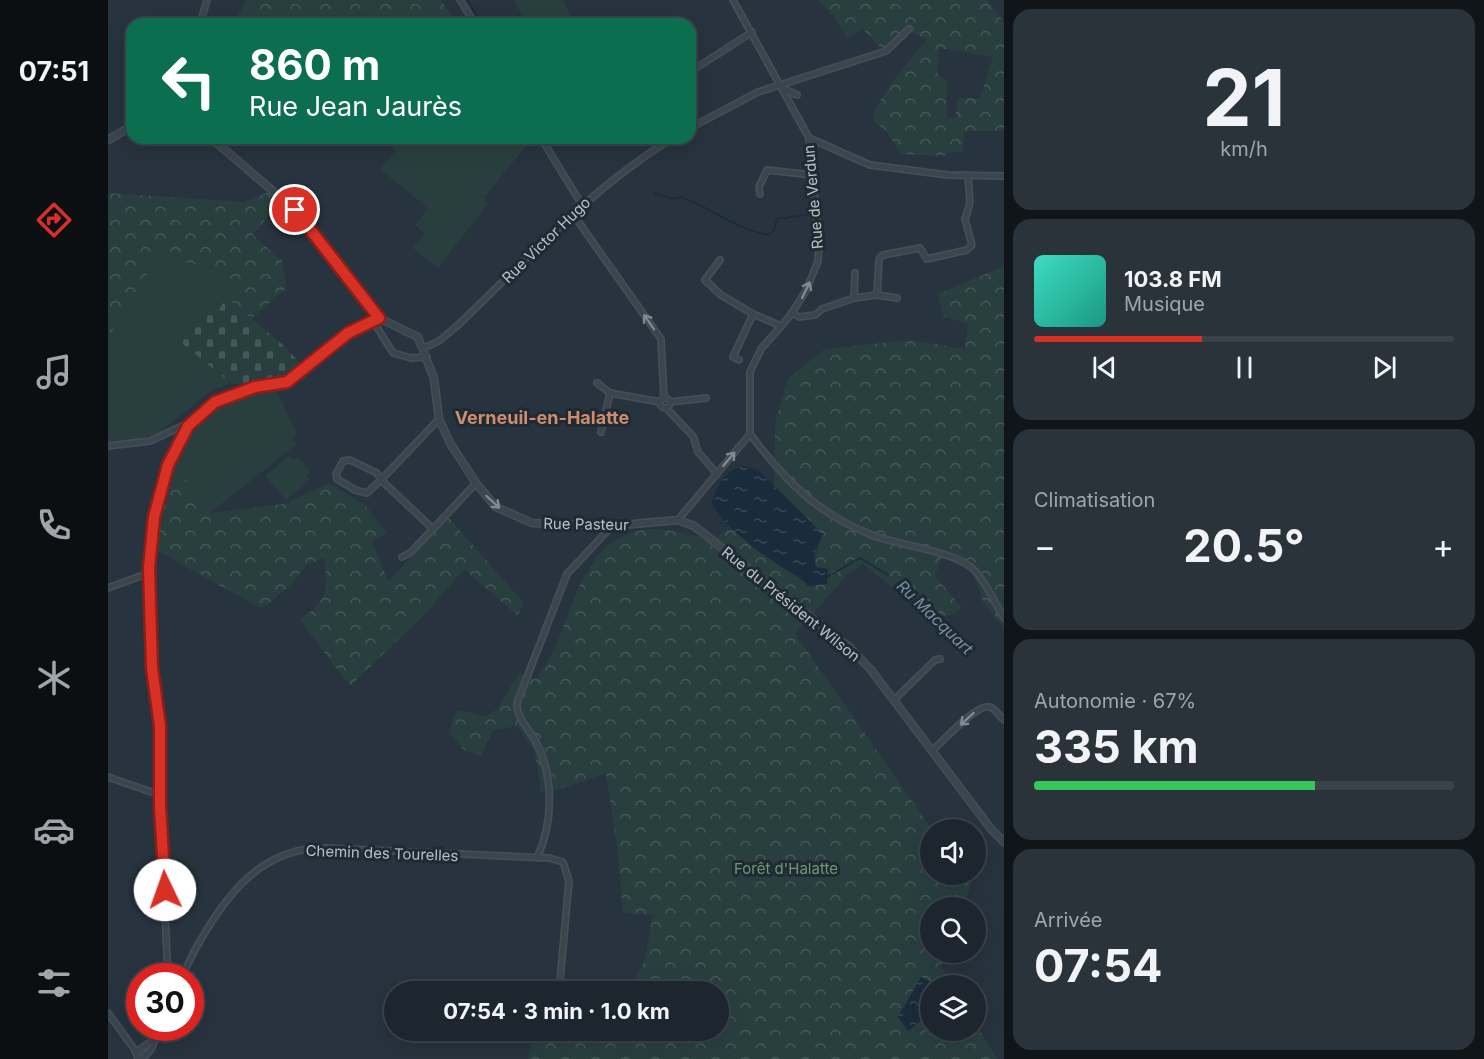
<!DOCTYPE html>
<html lang="fr">
<head>
<meta charset="utf-8">
<style>
	body { margin:0; font-family:Inter,sans-serif; background:#2a323a; color:#f1f3f6; height:100vh; display:flex; flex-direction:column; font-size:22px; white-space:nowrap }
	* { box-sizing:border-box; margin:0 }
	p { font-size:20px; color:#a0a5aa }
	.icon { flex:none; width:33px; height:33px; fill:none; stroke:currentColor; stroke-width:2; stroke-linecap:round; stroke-linejoin:round }
	.map { position:relative; flex:1; overflow:hidden }
	.panel { display:flex; flex-direction:column; gap:9px; padding:9px; background:#101519; width:480px }
	.panel>* { flex:none }
	.banner { position:absolute; left:18px; top:18px; width:570px; height:126px; border-radius:18px; box-shadow:0 6px 24px #0002,0 0 0 2px #3b434a; background:#0b6e4f; color:#fff; overflow:hidden }
	.tools { position:absolute; left:812px; top:819px; display:grid; gap:12px }
	.tools a { display:grid; place-items:center; width:66px; height:66px; border-radius:50%; background:#1d262e; box-shadow:0 6px 24px #0002,0 0 0 2px #3b434a; font-size:30px }
	.speed { position:absolute; left:18px; top:963px; display:flex; gap:12px; font-size:30px; font-weight:700; text-align:center }
	.speed>* { display:grid; place-content:center; width:78px; height:78px; border-radius:50%; background:#1d262e; box-shadow:0 6px 24px #0002,0 0 0 2px #3b434a; line-height:1 }
	.speed .limit { border:9px solid #d22; background:#fff; color:#111 }
	.pin { position:absolute; display:grid; place-items:center; width:51px; height:51px; color:#fff; margin:-26px; border:3px solid #fff; border-radius:50%; box-shadow:0 2px 6px #0007 }
	.me { position:absolute; width:66px; margin:-33px; rotate:357deg; stroke-linejoin:round; filter:drop-shadow(0 0 4px #0008) }
	.turn { display:flex; align-items:center; gap:21px; height:126px; padding:0 24px; font-size:27px }
	.turn .icon { width:78px; height:78px; stroke-width:2.5 }
	.turn b { display:block; font-size:42px; line-height:51px }
	.big { font-size:45px; font-weight:700; line-height:1.1 }
	.panel .tile { flex:1; display:flex; flex-direction:column; justify-content:center; gap:9px; min-width:0; padding:0 21px; border-radius:18px; background:#2a323a }
	.panel .dial { align-items:center; gap:0 }
	.dial b { font-size:78px; line-height:1 }
	.song { display:flex; align-items:center; gap:18px }
	.cover { width:72px; height:72px; border-radius:9px; background:linear-gradient(135deg,hsl(170 70% 55%),hsl(170 70% 35%)) }
	.played { height:6px; border-radius:3px; background:linear-gradient(90deg,#d93025 40%,#3b434a 40%) }
	.keys { display:flex; justify-content:space-around; direction:ltr }
	.heat { display:flex; justify-content:space-between; align-items:center; font-size:33px; direction:ltr }
	.charge { height:9px; border-radius:4px; background:linear-gradient(90deg,#34c759 67%,#3b434a 0) }
	.trip { position:absolute; left:276px; top:981px; width:345px; height:60px; border-radius:30px; background:#1d262e; box-shadow:0 6px 24px #0002,0 0 0 2px #3b434a; font-weight:700; line-height:60px; text-align:center }
	main { display:flex; flex:1; min-height:0 }
	.tabs { display:flex; flex-direction:column; width:108px; justify-content:space-around; align-items:center; background:#0c0f12; color:#a0a5aa }
	.tabs .icon { width:42px; height:42px }
	.tabs .active { color:#d93025 }
	.tabs b { font-size:27px; color:#f1f3f6 }
	.map>svg:first-child { display:block }
	.green { fill:#293f3f }
	.forest { fill:url(#forest-crowns); fill-rule:evenodd }
	.cemetery { fill:url(#cemetery-stones) }
	.water { fill:url(#water-ripples) }
	.lines { fill:none; stroke-linecap:round; stroke-linejoin:round }
	.stream { stroke:#1a2b3b; stroke-width:1.5 }
	.minor-casing { stroke:#444e57; stroke-width:8 }
	.tertiary-casing { stroke:#444e57; stroke-width:9 }
	.minor { stroke:#3b454e; stroke-width:4.5 }
	.tertiary { stroke:#3b454e; stroke-width:6 }
	.oneway { stroke:#7f8992 }
	.route-casing { stroke:#8d1f18; stroke-width:15 }
	.route { stroke:#d93025; stroke-width:10 }
	.labels { text-anchor:middle; dominant-baseline:central; stroke-width:6; stroke-linejoin:round; paint-order:stroke }
	.street-label { font-size:15px; fill:#b7c0c9; stroke:#202a33 }
	.park-label { font-size:15px; fill:#709875; stroke:#202a33 }
	.water-label { font-size:16px; font-style:italic; fill:#738ea5; stroke:#202a33 }
	.quarter-label { font-size:18px; font-weight:bold; fill:#ce8d6d; stroke:#202a33 }
</style>
</head>
<body>
<main>
<nav class="tabs">
<b>07:51</b>
<svg class="icon active" aria-label="directions" viewBox="0 0 24 24"><path d="M12 3l9 9-9 9-9-9zM9 14v-3h6M13 9l2 2-2 2"/></svg>
<svg class="icon" aria-label="music" viewBox="0 0 24 24"><path d="M9 18V5l10-2v13"/><circle cx="6" cy="18" r="3"/><circle cx="16" cy="16" r="3"/></svg>
<svg class="icon" aria-label="phone" viewBox="0 0 24 24"><path d="M5 4h4l2 5-3 2q2 4 5 5l2-3 5 2v4C11 20 4 13 5 4z"/></svg>
<svg class="icon" aria-label="climate" viewBox="0 0 24 24"><path d="M12 3v18M4 7l16 10M4 17L20 7"/></svg>
<svg class="icon" aria-label="car" viewBox="0 0 24 24"><path d="M5 17H2v-5l4-1 3-4h7l3 4 3 1v5h-3M9 17h6M6 11h13"/><circle cx="7" cy="17" r="2"/><circle cx="17" cy="17" r="2"/></svg>
<svg class="icon" aria-label="filters" viewBox="0 0 24 24"><path d="M4 7h16M4 17h16"/><circle cx="9" cy="7" r="2"/><circle cx="15" cy="17" r="2"/></svg>
</nav>
<div class="map">
<svg width="896" height="1059" viewBox="0 0 896 1059">
	<defs>
		<pattern id="forest-crowns" width="20" height="18" patternUnits="userSpaceOnUse" patternTransform="scale(1.5)"><rect width="20" height="18" fill="#293f3f"/><path d="M2 6a3 3 0 1 1 6 0M12 15a3 3 0 1 1 6 0" fill="none" stroke="#465959"/></pattern>
		<pattern id="cemetery-stones" width="16" height="16" patternUnits="userSpaceOnUse" patternTransform="scale(1.5)"><rect width="16" height="16" fill="#293f3f"/><path d="M2 7V4a2 2 0 0 1 4 0v3zM10 15v-3a2 2 0 0 1 4 0v3z" fill="#465959"/></pattern>
		<pattern id="water-ripples" width="26" height="14" patternUnits="userSpaceOnUse" patternTransform="scale(1.5)"><rect width="26" height="14" fill="#1a2b3b"/><path d="M2 4q2-2 4 0t4 0M15 11q2-2 4 0t4 0" fill="none" stroke="#394856"/></pattern>
	</defs>
	<rect width="100%" height="100%" fill="#27333e"/>
	<!-- green -->
	<g class="green">
		<polygon points="406,0 455,0 466,24 418,24"/>
		<polygon points="274,138 425,138 376,197 380,204 330,268 305,248 317,234 307,225 320,208 272,169 287,151"/>
		<polygon points="49,257 108,269 128,283 111,310 72,341 123,383 103,391 51,432 23,443 0,444 0,340 10,319"/>
		<path d="M161 389H168L189 435 184 438 189 444 102 513 66 464C86 416 110 398 161 389Z"/>
		<polygon points="181,456 185,460 190,457 202,471 198,475 202,480 178,500 157,476"/>
	</g>
	<!-- forest -->
	<g class="forest">
		<polygon points="139,0 333,0 350,24 125,24"/>
		<path d="M710 0H879L896 22V131H856L855 151 839 153 836 156 793 154 778 131 765 120C765 101 805 57 818 40L801 30 776 51 755 29 739 38 725 16ZM831 48 885 57 872 98H850L847 119 839 117V82L829 73Z"/>
		<polygon points="161,192 173,200 145,235 174,261 179,288 143,319 118,298 128,283 108,269 50,257 10,319 0,340 0,193 136,202"/>
		<path d="M896 266V628L876 604 862 564 834 556 827 576 854 608 845 615 820 616 755 564 739 575 687 634 824 829 822 830V874L856 875 863 884 855 907 822 908V952L838 953 833 966 845 985H828L813 977 815 1021 822 1006V1030H867V1022L889 1059H420L425 1031 610 1030V992L520 991 537 960 545 915 515 913 510 854 498 773 446 791 433 792 427 752 409 726 385 730 373 756 356 750 341 732 347 714 352 710 378 717 389 709 411 673 428 679C435 668 444 656 449 644 468 597 482 531 545 529 566 529 586 537 608 540L612 533 626 529 670 565 692 576 700 586C708 566 706 554 715 534L666 485 667 423 680 378 717 349 803 340 857 349 860 323 836 317 830 294Z"/>
		<path d="M66 464 103 513 176 504 221 483 257 505 279 534 264 540 280 581 341 518 415 602 410 616 356 569 319 612 242 686 192 620C219 600 221 592 216 558L198 565 184 584 154 609 48 550 52 520Z"/>
	</g>
	<!-- cemetery -->
	<polygon class="cemetery" points="118,298 175,345 194,365 175,379 164,382 143,386 123,383 71,341 100,305 111,310"/>
	<!-- water -->
	<g class="water">
		<path d="M635 466 650 470 715 534 706 553 708 567 720 569 719 584 700 586C691 575 680 572 669 564 651 552 610 522 604 502 610 484 616 472 635 466Z"/>
		<path d="M813 977 828 985 822 986C822 1008 819 1018 800 1031L790 1017Z"/>
	</g>
	<g class="lines">
		<!-- stream -->
		<g class="stream">
			<polyline points="360,0 373,24"/>
			<path d="M547 193 567 199 572 197C603 207 628 230 661 235L666 230 669 219 705 214"/>
			<polyline points="719,577 752,558 780,575"/>
		</g>
		<!-- minor casing -->
		<g class="minor-casing">
			<g id="minor">
				<polyline points="352,0 367,24"/>
				<polyline points="92,24 99,0"/>
				<polyline points="582,72 644,32"/>
				<polyline points="673,87 689,95"/>
				<polyline points="582,128 650,92 778,51 801,29"/>
				<polyline points="433,138 474,205"/>
				<polyline points="701,138 762,165 840,175 896,176"/>
				<polyline points="652,194 651,187 659,170 704,175"/>
				<polyline points="465,214 553,339 556,398"/>
				<polyline points="612,260 597,280 613,295 645,314"/>
				<polyline points="769,295 789,298"/>
				<polyline points="746,298 747,273"/>
				<polyline points="685,313 691,317 707,315 714,309 746,298 769,295 771,259 775,255 812,248 819,259 859,250 864,245 857,219 862,203 860,175"/>
				<polyline points="265,321 285,353 303,358 319,357"/>
				<path d="M316 348 331 341 349 326C418 260 483 188 565 138"/>
				<polyline points="631,360 625,357 645,314 673,326"/>
				<polyline points="489,383 502,393 552,402"/>
				<circle cx="557" cy="403" r="5"/>
				<polyline points="562,402 598,398"/>
				<polyline points="558,408 585,436 590,452 609,474"/>
				<polyline points="493,432 502,393"/>
				<path d="M642 434C677 480 709 514 764 535 788 545 850 551 867 571 879 584 887 603 896 618"/>
				<polyline points="0,446 42,441 83,422"/>
				<polygon points="242,460 269,473 273,480 259,493 247,490 229,479 228,474 235,461"/>
				<polyline points="570,520 642,434 642,372 653,349 681,317 698,291 710,261 711,244 701,138 625,0"/>
				<polyline points="325,529 368,483"/>
				<polyline points="294,557 302,553 325,529 273,480 331,419"/>
				<polyline points="0,588 41,573"/>
				<polyline points="786,700 827,660 832,659"/>
				<path d="M824 751C834 742 869 703 882 707 887 709 892 716 896 720"/>
				<polyline points="0,777 52,795"/>
				<path d="M429 858C445 824 446 778 429 744 423 731 408 718 409 703L459 574 504 526"/>
				<polyline points="60,976 52,806 52,726 44,668 41,568 45,526 55,480 78,430 107,402 146,386 179,382 240,333 271,318"/>
				<path d="M73 976C79 968 83 957 88 948 117 896 153 847 217 848L441 858 455 862 461 881 451 992"/>
				<polyline points="0,1013 27,1050 30,1059"/>
				<polyline points="28,1052 45,1040"/>
				<polyline points="34,1059 43,1050 52,1028"/>
			</g>
		</g>
		<!-- tertiary casing -->
		<g class="tertiary-casing">
			<g id="tertiary">
				<polyline points="103,138 187,210 271,318 310,337 326,379 331,419 342,443 368,483 388,507 424,523 504,526 570,520 586,526 741,647 763,670 883,829 896,842"/>
				<polyline points="0,140 24,126"/>
			</g>
		</g>
		<!-- minor -->
		<use href="#minor" class="minor"/>
		<!-- tertiary -->
		<use href="#tertiary" class="tertiary"/>
	</g>
	<!-- one-way arrows -->
	<defs><path id="oneway-shaft" d="M-6 0H5M1.5-3L5.5 0L1.5 3" fill="none" stroke-width="1.6" stroke-linecap="round" stroke-linejoin="round" transform="scale(1.5)"/></defs>
	<g class="oneway">
		<use href="#oneway-shaft" transform="translate(698 290) rotate(-64)"/>
		<use href="#oneway-shaft" transform="translate(541 322) rotate(-125)"/>
		<use href="#oneway-shaft" transform="translate(621 459) rotate(-50)"/>
		<use href="#oneway-shaft" transform="translate(385 502) rotate(42)"/>
		<use href="#oneway-shaft" transform="translate(859 719) rotate(138)"/>
	</g>
	<g class="lines">
		<!-- route casing -->
		<g class="route-casing">
			<polyline id="route" points="57,890 52,806 52,726 44,668 41,568 46,517 60,465 80,426 107,402 147,387 179,382 240,333 271,318 187,210"/>
		</g>
		<!-- route -->
		<use href="#route" class="route"/>
	</g>
	<g class="labels">
		<!-- street labels -->
		<g class="street-label">
			<text transform="translate(705 197) rotate(-95)">Rue de Verdun</text>
			<text transform="translate(438 240) rotate(-44)">Rue Victor Hugo</text>
			<text transform="translate(478 524) rotate(1)">Rue Pasteur</text>
			<text transform="translate(683 604) rotate(39)">Rue du Président Wilson</text>
			<text transform="translate(274 853) rotate(2)">Chemin des Tourelles</text>
		</g>
		<!-- park labels -->
		<g class="park-label">
			<text x="678" y="868">Forêt d'Halatte</text>
		</g>
		<!-- water labels -->
		<g class="water-label">
			<text transform="translate(827 617) rotate(44)">Ru Macquart</text>
		</g>
		<!-- quarter labels -->
		<g class="quarter-label">
			<text x="434" y="417">Verneuil-en-Halatte</text>
		</g>
	</g>
</svg>
<div class="tools">
<a><svg class="icon" aria-label="sound" viewBox="0 0 24 24"><path d="M4 9h4l5-4v14l-5-4H4zM17 9q2 3 0 6"/></svg></a>
<a><svg class="icon" aria-label="search" viewBox="0 0 24 24"><circle cx="10" cy="10" r="6"/><path d="M15 15l6 6"/></svg></a>
<a><svg class="icon" aria-label="layers" viewBox="0 0 24 24"><path d="M12 4l9 5-9 5-9-5zM3 14l9 5 9-5"/></svg></a>
</div>
<div class="speed"><div class="limit">30</div></div>
<div class="pin" style="left:187px;top:210px;background:#d93025"><svg class="icon" aria-label="arrive" viewBox="0 0 24 24"><path d="M6 21V4h12l-3 4 3 4H6"/></svg></div>
<svg class="me" style="left:57px;top:890px" viewBox="-20 -20 40 40"><circle r="19" fill="#fff"/><path d="M0-13L10 11 0 6-10 11z" fill="#d93025"/></svg>
<div class="trip">07:54 · 3 min · 1.0 km</div>
<div class="banner">
<div class="turn"><svg class="icon" aria-label="left" viewBox="0 0 24 24"><path d="M17 20v-9H6M10 6l-5 5 5 5"/></svg><div><b>860 m</b>Rue Jean Jaurès</div></div>
</div>
</div>
<section class="panel">
<div class="tile dial"><b>21</b><p>km/h</p></div>
<div class="tile">
<div class="song"><i class="cover"></i><div><b>103.8 FM</b><p>Musique</p></div></div>
<div class="played"></div>
<div class="keys"><svg class="icon" aria-label="previous" viewBox="0 0 24 24"><path d="M18 5L8 12l10 7zM5 5v14"/></svg><svg class="icon" aria-label="pause" viewBox="0 0 24 24"><path d="M8 5v14M16 5v14"/></svg><svg class="icon" aria-label="next" viewBox="0 0 24 24"><path d="M6 5l10 7-10 7zM19 5v14"/></svg></div>
</div>
<div class="tile"><p>Climatisation</p>
<div class="heat"><a>−</a><b class="big">20.5°</b><a>+</a></div>
</div>
<div class="tile"><p>Autonomie · 67%</p><b class="big">335 km</b><div class="charge"></div></div>
<div class="tile"><p>Arrivée</p><b class="big">07:54</b></div>
</section>
</main>
</body>
</html>
